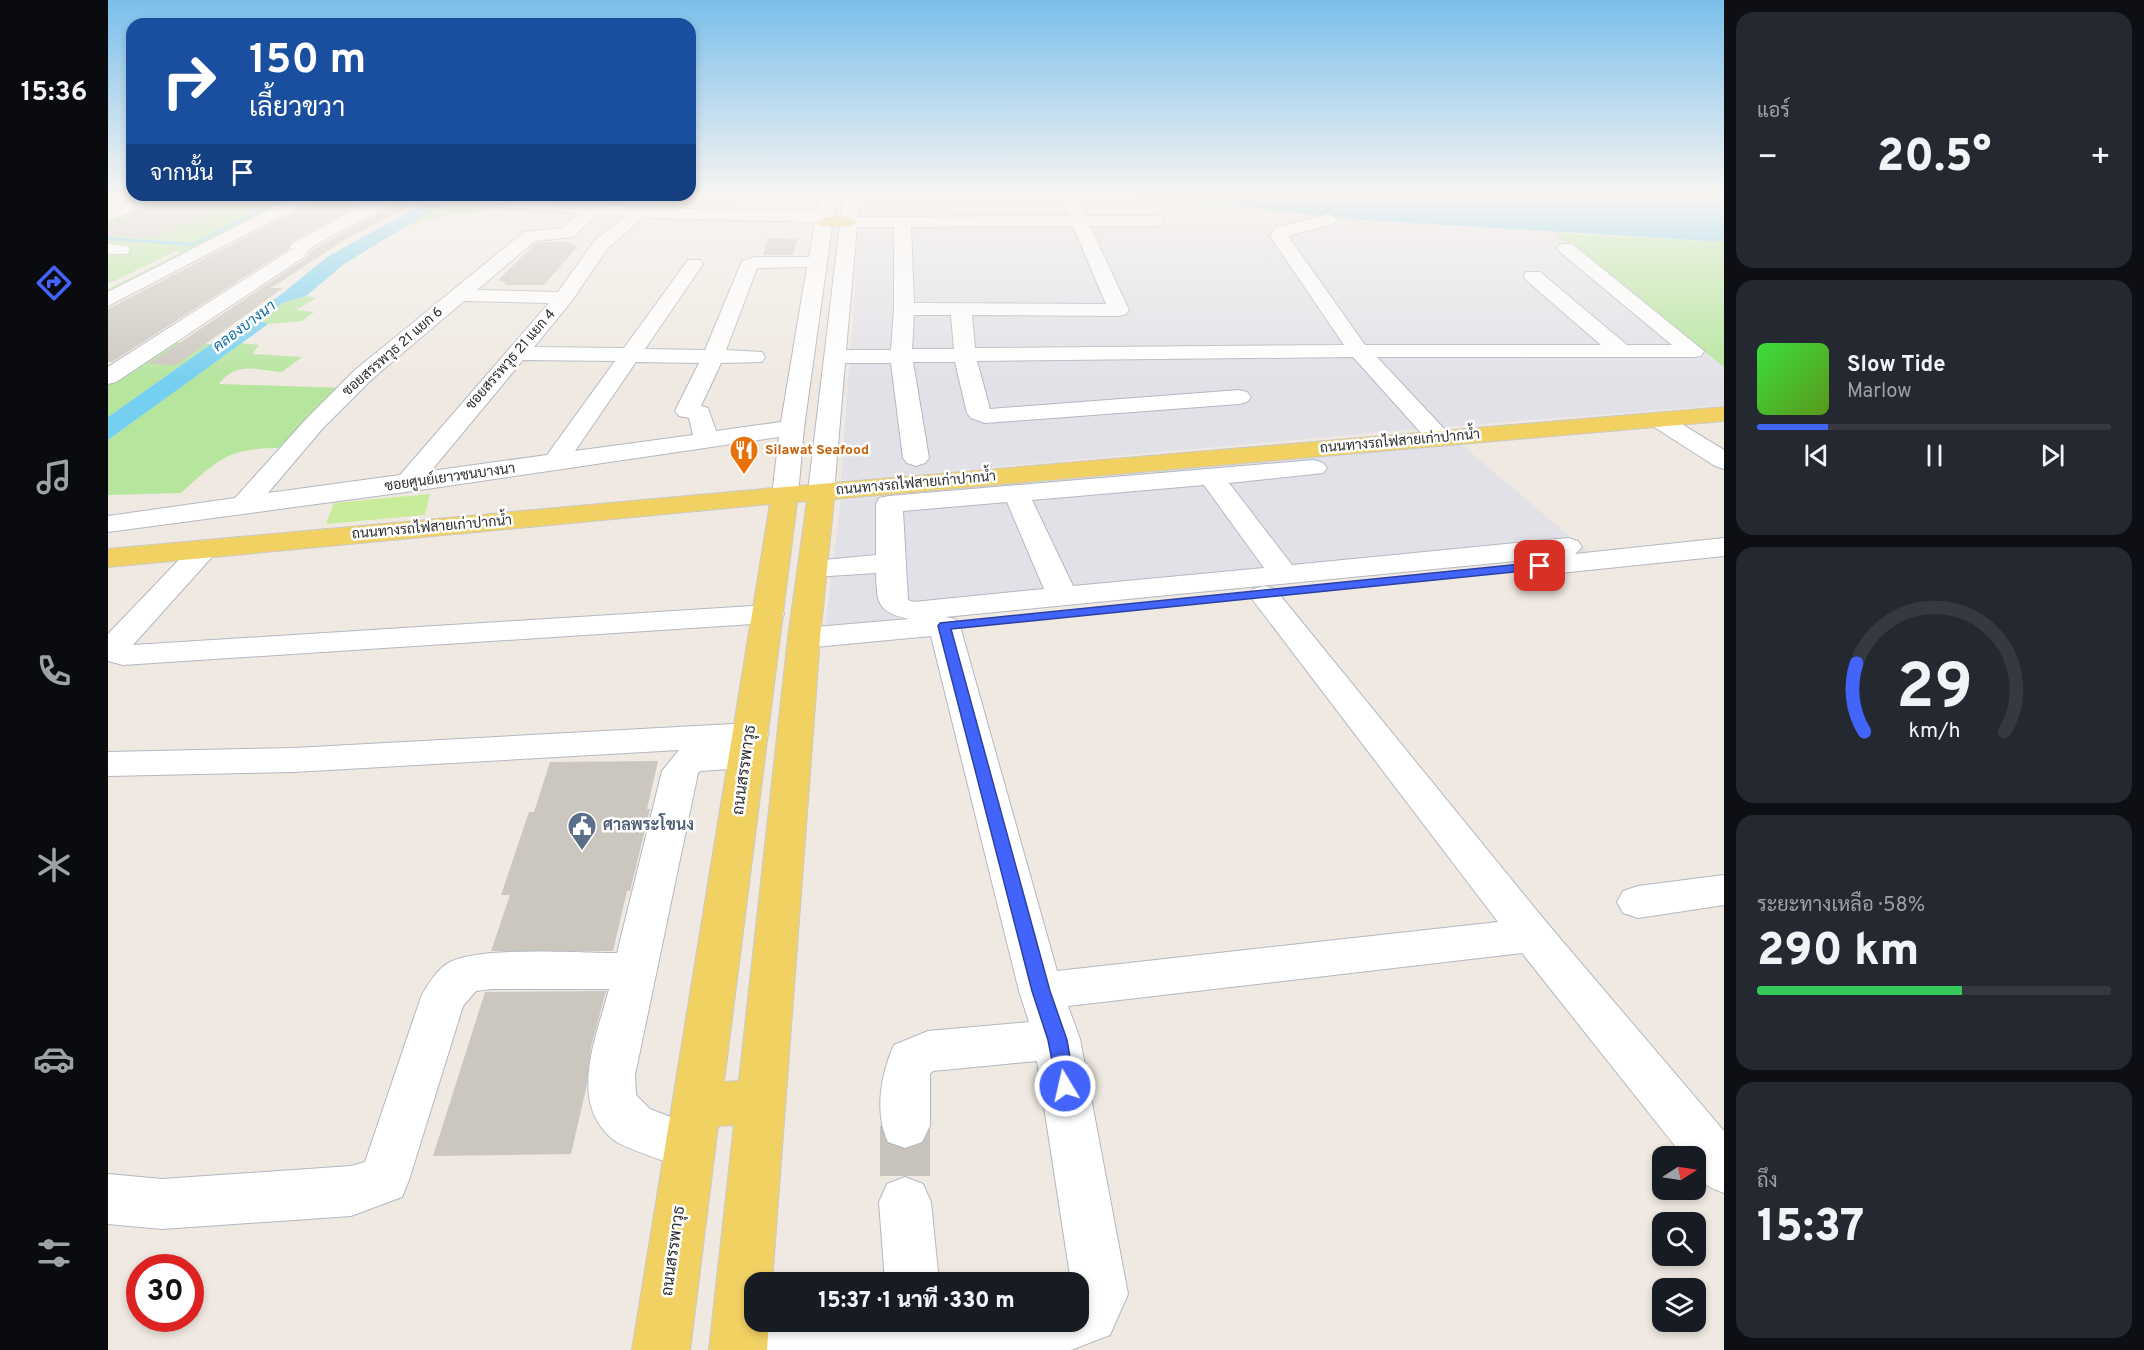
<!DOCTYPE html>
<html lang="th">
<head>
<meta charset="utf-8">
<style>
	body { margin:0; font-family:Overpass,Sarabun,sans-serif; background:#242831; color:#f1f3f6; height:100vh; display:flex; flex-direction:column; font-size:22px; white-space:nowrap }
	* { box-sizing:border-box; margin:0 }
	p { font-size:20px; color:#9ea1a6 }
	.icon { flex:none; width:33px; height:33px; fill:none; stroke:currentColor; stroke-width:2; stroke-linecap:round; stroke-linejoin:round }
	.map { position:relative; flex:1; overflow:hidden }
	.sheet { display:flex; flex-direction:column; gap:12px; padding:12px; background:#0d0f14; width:420px }
	.sheet>* { flex:none }
	.guide { position:absolute; left:18px; top:18px; width:570px; height:183px; border-radius:18px; box-shadow:0 3px 9px #0003; background:#1a4fa0; color:#fff; overflow:hidden }
	.needle { width:39px; rotate:78deg }
	.buttons { position:absolute; left:1544px; top:1146px; display:grid; gap:12px }
	.buttons a { display:grid; place-items:center; width:54px; height:54px; border-radius:12px; background:#171b24; box-shadow:0 3px 9px #0003; font-size:30px }
	.speed { position:absolute; left:18px; top:1254px; display:flex; gap:12px; font-size:30px; font-weight:700; text-align:center }
	.speed>* { display:grid; place-content:center; width:78px; height:78px; border-radius:50%; background:#171b24; box-shadow:0 3px 9px #0003; line-height:1 }
	.speed .limit { border:9px solid #d22; background:#fff; color:#111 }
	.pin { position:absolute; display:grid; place-items:center; width:51px; height:51px; color:#fff; margin:-26px; border-radius:12px; box-shadow:0 3px 9px #0006 }
	.me { position:absolute; width:66px; margin:-33px; rotate:351deg; stroke-linejoin:round; filter:drop-shadow(0 0 4px #0008) }
	.turn { display:flex; align-items:center; gap:21px; height:126px; padding:0 24px; font-size:27px }
	.turn .icon { width:78px; height:78px; stroke-width:2.5 }
	.turn b { display:block; font-size:42px; line-height:51px }
	.then { display:flex; align-items:center; height:57px; padding:0 24px; background:#0003; gap:12px; font-size:22px }
	.big { font-size:45px; font-weight:800; line-height:1.1 }
	.sheet .widget { flex:1; display:flex; flex-direction:column; justify-content:center; gap:9px; min-width:0; padding:0 21px; border-radius:18px; background:#242831 }
	.sheet .dial { align-items:center; gap:0 }
	.dial svg { height:156px; overflow:visible; fill:none; stroke:#363941; stroke-width:7; stroke-linecap:round; text-anchor:middle }
	.dial text { fill:#f1f3f6; stroke:none }
	.song { display:flex; align-items:center; gap:18px }
	.cover { width:72px; height:72px; border-radius:9px; background:linear-gradient(135deg,hsl(120 70% 55%),hsl(90 70% 35%)) }
	.played { height:6px; border-radius:3px; background:linear-gradient(90deg,#4264fb 20%,#363941 20%) }
	.keys { display:flex; justify-content:space-around; direction:ltr }
	.heat { display:flex; justify-content:space-between; align-items:center; font-size:33px; direction:ltr }
	.charge { height:9px; border-radius:4px; background:linear-gradient(90deg,#34c759 58%,#363941 0) }
	.trip { position:absolute; left:636px; top:1272px; width:345px; height:60px; border-radius:18px; background:#171b24; box-shadow:0 3px 9px #0003; font-weight:800; line-height:60px; text-align:center }
	main { display:flex; flex:1; min-height:0 }
	.dock { display:flex; flex-direction:column; width:108px; justify-content:space-around; align-items:center; background:#090b0e; color:#9ea1a6 }
	.dock .icon { width:42px; height:42px }
	.dock .active { color:#4264fb }
	.dock b { font-size:27px; color:#f1f3f6 }
	.map>svg:first-child { display:block }
	.industrial { fill:#e3e1e8 }
	.education { fill:#f0e6d1 }
	.green { fill:#b6e59e }
	.pitch { fill:#c9ec9a }
	.water { fill:#75cff0 }
	.building { fill:#cbc7bf }
	.lines { fill:none; stroke-linecap:round; stroke-linejoin:round }
	.minor-tunnel { stroke:#c8c4bd; stroke-width:50; stroke-dasharray:50 25; stroke-linecap:butt }
	.minor-casing { stroke:#b4b7c1; stroke-width:2 }
	.major-casing { stroke:#c9c9c9; stroke-width:2 }
	.minor { fill:#fff; fill-rule:evenodd }
	.major { fill:#f2d163; fill-rule:evenodd }
	.route { fill:#4264fb; stroke:#2b41a3; stroke-width:1.5 }
	.labels { text-anchor:middle; dominant-baseline:central; stroke-width:5; stroke-linejoin:round; paint-order:stroke }
	.far-street-label { font-size:14px; fill:#2e2e2e; stroke:#fff }
	.far-food-label { font-size:14px; font-weight:bold; fill:#c56008; stroke:#fff; text-anchor:start }
	.far-water-label { font-size:15px; font-style:italic; fill:#0d6fa3; stroke:#fff }
	.street-label { font-size:16px; fill:#2e2e2e; stroke:#fff }
	.service-label { font-size:16px; font-weight:bold; fill:#4e5e75; stroke:#fff; text-anchor:start }
</style>
</head>
<body>
<main>
<nav class="dock">
<b>15:36</b>
<svg class="icon active" aria-label="directions" viewBox="0 0 24 24"><path d="M12 3l9 9-9 9-9-9zM9 14v-3h6M13 9l2 2-2 2"/></svg>
<svg class="icon" aria-label="music" viewBox="0 0 24 24"><path d="M9 18V5l10-2v13"/><circle cx="6" cy="18" r="3"/><circle cx="16" cy="16" r="3"/></svg>
<svg class="icon" aria-label="phone" viewBox="0 0 24 24"><path d="M5 4h4l2 5-3 2q2 4 5 5l2-3 5 2v4C11 20 4 13 5 4z"/></svg>
<svg class="icon" aria-label="climate" viewBox="0 0 24 24"><path d="M12 3v18M4 7l16 10M4 17L20 7"/></svg>
<svg class="icon" aria-label="car" viewBox="0 0 24 24"><path d="M5 17H2v-5l4-1 3-4h7l3 4 3 1v5h-3M9 17h6M6 11h13"/><circle cx="7" cy="17" r="2"/><circle cx="17" cy="17" r="2"/></svg>
<svg class="icon" aria-label="filters" viewBox="0 0 24 24"><path d="M4 7h16M4 17h16"/><circle cx="9" cy="7" r="2"/><circle cx="15" cy="17" r="2"/></svg>
</nav>
<div class="map">
<svg width="1616" height="1350" viewBox="0 0 1616 1350">
	<rect width="100%" height="100%" fill="#efe9e1"/>
	<!-- industrial -->
	<g class="industrial">
		<polygon points="754,193 962,193 1126,206 1240,219 1446,233 1616,367 1616,405 1296,430 733,481"/>
		<polygon points="1353,444 1480,552 717,628 733,500"/>
	</g>
	<!-- education -->
	<polygon class="education" points="582,193 642,193 634,200 627,200 619,213 556,211 565,195 582,195"/>
	<!-- green -->
	<g class="green">
		<polygon points="56,195 194,195 0,295 0,289 72,253 72,251 66,252 0,284 0,219"/>
		<polygon points="338,202 382,205 375,213 344,214 297,227"/>
		<polygon points="1446,233 1616,242 1616,367"/>
		<polygon points="198,296 208,298 188,310 206,312 194,321 160,324 153,321 174,303"/>
		<polygon points="59,342 103,344 0,417 0,381"/>
		<path d="M133 343 151 345 144 354 194 357 174 372C148 370 129 361 111 384L238 388 172 448C120 448 109 460 73 493L0 495V440Z"/>
	</g>
	<!-- pitch -->
	<polygon class="pitch" points="322,494 317,515 218,524 226,503"/>
	<!-- water -->
	<g class="water">
		<polygon points="962,193 1616,193 1616,242 1240,219 1126,206"/>
		<polygon points="179,195 186,195 85,246 0,240 0,237 85,243"/>
		<polygon points="331,195 338,202 236,264 198,296 174,303 153,321 160,324 0,440 0,417 175,293 219,257"/>
	</g>
	<!-- building -->
	<g class="building">
		<polygon points="70,195 139,195 44,238 0,235 0,225"/>
		<polygon points="212,195 268,195 184,241 180,249 4,362 0,362 0,309 209,200"/>
		<polygon points="289,202 306,204 238,239 163,288 175,288 68,365 40,364 197,259 203,251"/>
		<polygon points="660,238 689,239 685,255 655,255"/>
		<polygon points="442,242 464,242 462,244 470,246 436,285 396,285 398,283 390,280 428,243"/>
		<polygon points="550,761 539,809 542,809 522,891 519,891 505,951 383,951 402,895 393,895 421,812 426,812 442,762"/>
		<polygon points="498,991 483,1047 478,1089 463,1154 325,1156 377,992"/>
	</g>
	<g class="lines">
		<!-- minor-tunnel -->
		<polyline class="minor-tunnel" points="797,1126 797,1202"/>
		<!-- minor casing -->
		<g class="minor-casing">
			<g id="minor">
				<path d="M713 193H731L728 197 696 428 690 495 686 501 677 503 668 501 664 495 671 437 298 492 0 532V516L127 498 199 418 247 370 416 232 454 228 471 213 288 200 201 249 196 257 8 382 0 384V367L184 249 182 247 185 243 273 195H354L547 208 709 212ZM489 214 518 216 487 240 450 292 369 290 427 241 465 237ZM536 217 547 218 707 222 701 257H647L634 261 597 350 537 349 595 264 592 260H580L516 348 426 347 463 302 500 248ZM699 267 673 422 608 431 600 408 593 406 613 363 654 362 657 357 654 352 618 350 649 268ZM356 301 441 303 292 475 160 493 215 428 263 380ZM415 360 507 361 439 455 323 471ZM528 362 591 363 567 411 571 416 581 418 585 435 467 451Z"/>
				<path d="M964 193 969 197 978 216H1049L1057 221 1049 226H982L1021 310 1018 314 1011 316 864 315 867 348 1236 345 1162 236 1167 228 1221 214 1229 219 1227 223 1180 236 1257 345H1493L1418 280 1416 276 1418 272H1432L1519 345H1564L1452 252 1449 248 1452 244H1464L1596 351 1593 356 1585 357H1269L1341 434 1344 439 1341 444 1332 446 1323 444 1245 357 869 361 882 409 1131 390 1139 392 1143 397 1139 402 1131 404 877 423 863 418 859 413 847 362H805L821 458 817 463 808 466 799 463 795 458 783 363H737L726 492 722 498 713 500 704 498 700 492 735 199 737 196H749L751 199 750 217 961 216 953 197 955 194ZM965 226 998 304 806 303 803 227ZM749 227H786V309L783 350H738ZM806 315H843L846 349H804Z"/>
				<polygon points="36,195 58,195 56,198 0,221 0,210"/>
				<polygon points="190,195 210,195 208,198 0,306 0,292"/>
				<polygon points="0,244 19,246 22,250 19,254 0,254"/>
				<polygon points="1551,413 1559,415 1616,450 1616,469 1607,466 1543,425 1539,420 1543,415"/>
				<path d="M1206 460 1215 463 1219 468 1215 473 1121 483 1184 565 1460 538 1470 541 1474 547 1467 554 1616 538V556L1433 575 1423 572 1418 566 1423 560 1427 559 837 617 847 619 852 626 949 971 1390 922 1141 595 1145 589 1156 586 1167 589 1439 923 1616 1131V1193C1595 1185 1587 1180 1587 1156H1575L1414 953 960 1006 972 1039 1020 1294 1002 1335 963 1350H610L604 1334 612 1314 632 1306H646V1322H970V1282H963L929 1061 825 1071 822 1074V1126L814 1142 797 1148 780 1142C766 1112 773 1074 786 1045L820 1031 921 1022 911 991 823 636 696 648 685 645 680 638 685 631 696 628 801 619C769 612 769 603 768 573L705 577 695 574 690 568 695 562 768 555V504L771 498 781 496ZM1096 485 1156 568 965 586 924 500ZM899 502 936 589 806 602 800 600 795 511Z"/>
				<polygon points="97,540 107,543 111,549 25,645 661,605 672,607 676,614 672,621 661,623 15,665 0,661 0,634 87,543"/>
				<path d="M643 723 655 726 661 734 655 742 628 746 636 748 641 757 636 766 623 769 592 771 590 773 527 1075 528 1095 542 1109 599 1131 606 1147 599 1163 581 1170C563 1163 521 1150 507 1141 458 1104 489 1036 501 989H384L368 991 355 1006 301 1180 294 1197 243 1216 54 1229 0 1224V1174L54 1179 243 1166 257 1162 313 997C319 985 330 968 342 962 373 946 471 953 509 953L554 771 571 750 186 772 0 776V752L186 748Z"/>
				<polygon points="1616,875 1616,905 1530,918 1515,913 1509,902 1515,891 1530,886"/>
				<polygon points="797,1177 815,1184 823,1202 831,1282 777,1282 771,1202 779,1184"/>
			</g>
		</g>
		<!-- major casing -->
		<g class="major-casing">
			<g id="major">
				<polygon points="717,217 741,217 749,222 741,227 711,226 709,222"/>
				<path d="M1616 407V421L726 499 712 638 664 1282H646V1322H661L659 1350H601L626 1125 610 1126 582 1350H524L662 504 0 567V549L677 487ZM699 501 680 638 631 1081 616 1082 689 502Z"/>
			</g>
		</g>
		<!-- minor -->
		<use href="#minor" class="minor"/>
		<!-- major -->
		<use href="#major" class="major"/>
	</g>
	<!-- sky -->
	<linearGradient id="sky" x2="0" y2="1"><stop stop-color="#7abfeb"/><stop offset="0.51" stop-color="#f8f5f2"/><stop offset="1" stop-color="#f8f5f2" stop-opacity="0"/></linearGradient>
	<rect width="1616" height="382" fill="url(#sky)"/>
	<!-- route -->
	<polygon class="route" points="1432,562 1438,566 1436,569 843,629 942,991 959,1040 967,1086 964,1092 957,1095 950,1092 940,1040 924,991 830,626 832,623"/>
	<!-- icons -->
	<defs>
		<g id="restaurant-pin" transform="scale(1.5)"><path d="M0 17L-7.5 6A9.5 9.5 0 1 1 7.5 6Z" fill="#e8710a" stroke="#fff"/><path d="M-5-6h1v4h1v-4h1v4h1v-4h1v5L-1.5 .5V6h-2V.5L-5-1ZM5-6V6H3V1.5H1.5Q1.5-4 5-6Z" fill="#fff"/></g>
		<g id="civic-pin" transform="scale(1.5)"><path d="M0 17L-7.5 6A9.5 9.5 0 1 1 7.5 6Z" fill="#5c6f8a" stroke="#fff"/><path d="M-.6-6.5H3V-4.5H.6V-3L4-1V1h2V6H-6V1h2V-1L-.6-3ZM-1.2 2.5V6h2.4V2.5Z" fill="#fff"/></g>
	</defs>
	<g fill-rule="evenodd">
		<use href="#restaurant-pin" x="636" y="450"/>
		<use href="#civic-pin" x="474" y="826"/>
	</g>
	<g class="labels">
		<!-- far-street labels -->
		<g class="far-street-label">
			<text transform="translate(285 352) rotate(-41)">ซอยสรรพวุธ 21 แยก 6</text>
			<text transform="translate(403 360) rotate(-49)">ซอยสรรพวุธ 21 แยก 4</text>
			<text transform="translate(1292 442) rotate(-5)">ถนนทางรถไฟสายเก่าปากน้ำ</text>
			<text transform="translate(342 478) rotate(-8)">ซอยศูนย์เยาวชนบางนา</text>
			<text transform="translate(808 484) rotate(-5)">ถนนทางรถไฟสายเก่าปากน้ำ</text>
			<text transform="translate(324 528) rotate(-5)">ถนนทางรถไฟสายเก่าปากน้ำ</text>
		</g>
		<!-- far-food labels -->
		<g class="far-food-label">
			<text x="657" y="450">Silawat Seafood</text>
		</g>
		<!-- far-water labels -->
		<g class="far-water-label">
			<text transform="translate(137 327) rotate(-37)">คลองบางนา</text>
		</g>
		<!-- street labels -->
		<g class="street-label">
			<text transform="translate(637 770) rotate(-82)">ถนนสรรพาวุธ</text>
			<text transform="translate(566 1251) rotate(-82)">ถนนสรรพาวุธ</text>
		</g>
		<!-- service labels -->
		<g class="service-label">
			<text x="495" y="826">ศาลพระโขนง</text>
		</g>
	</g>
</svg>
<div class="buttons">
<a><svg class="needle" viewBox="-14 -14 28 28"><path d="M0-13l5 13h-10z" fill="#e53935"/><path d="M0 13l5-13h-10z" fill="#9ea1a6"/></svg></a>
<a><svg class="icon" aria-label="search" viewBox="0 0 24 24"><circle cx="10" cy="10" r="6"/><path d="M15 15l6 6"/></svg></a>
<a><svg class="icon" aria-label="layers" viewBox="0 0 24 24"><path d="M12 4l9 5-9 5-9-5zM3 14l9 5 9-5"/></svg></a>
</div>
<div class="speed"><div class="limit">30</div></div>
<div class="pin" style="left:1432px;top:566px;background:#d93025"><svg class="icon" aria-label="arrive" viewBox="0 0 24 24"><path d="M6 21V4h12l-3 4 3 4H6"/></svg></div>
<svg class="me" style="left:957px;top:1086px" viewBox="-20 -20 40 40"><circle r="17" fill="#4264fb" stroke="#fff" stroke-width="3"/><path d="M0-11L8 9 0 5-8 9z" fill="#fff"/></svg>
<div class="trip">15:37 · 1 นาที · 330 m</div>
<div class="guide">
<div class="turn"><svg class="icon" aria-label="right" viewBox="0 0 24 24"><path d="M7 20v-9h11M14 6l5 5-5 5"/></svg><div><b>150 m</b>เลี้ยวขวา</div></div>
<div class="then">จากนั้น<svg class="icon" aria-label="arrive" viewBox="0 0 24 24"><path d="M6 21V4h12l-3 4 3 4H6"/></svg></div>
</div>
</div>
<section class="sheet">
<div class="widget"><p>แอร์</p>
<div class="heat"><a>−</a><b class="big">20.5°</b><a>+</a></div>
</div>
<div class="widget">
<div class="song"><i class="cover"></i><div><b>Slow Tide</b><p>Marlow</p></div></div>
<div class="played"></div>
<div class="keys"><svg class="icon" aria-label="previous" viewBox="0 0 24 24"><path d="M18 5L8 12l10 7zM5 5v14"/></svg><svg class="icon" aria-label="pause" viewBox="0 0 24 24"><path d="M8 5v14M16 5v14"/></svg><svg class="icon" aria-label="next" viewBox="0 0 24 24"><path d="M6 5l10 7-10 7zM19 5v14"/></svg></div>
</div>
<div class="widget dial"><svg viewBox="0 0 100 80">
<path d="M14 69A42 42 0 1 1 86 69"/>
<path d="M14 69A42 42 0 0 1 10 34" stroke="#4264fb"/>
<text x="50" y="56" font-size="32" font-weight="700">29</text>
<text x="50" y="72" font-size="11">km/h</text>
</svg></div>
<div class="widget"><p>ระยะทางเหลือ · 58%</p><b class="big">290 km</b><div class="charge"></div></div>
<div class="widget"><p>ถึง</p><b class="big">15:37</b></div>
</section>
</main>
</body>
</html>
